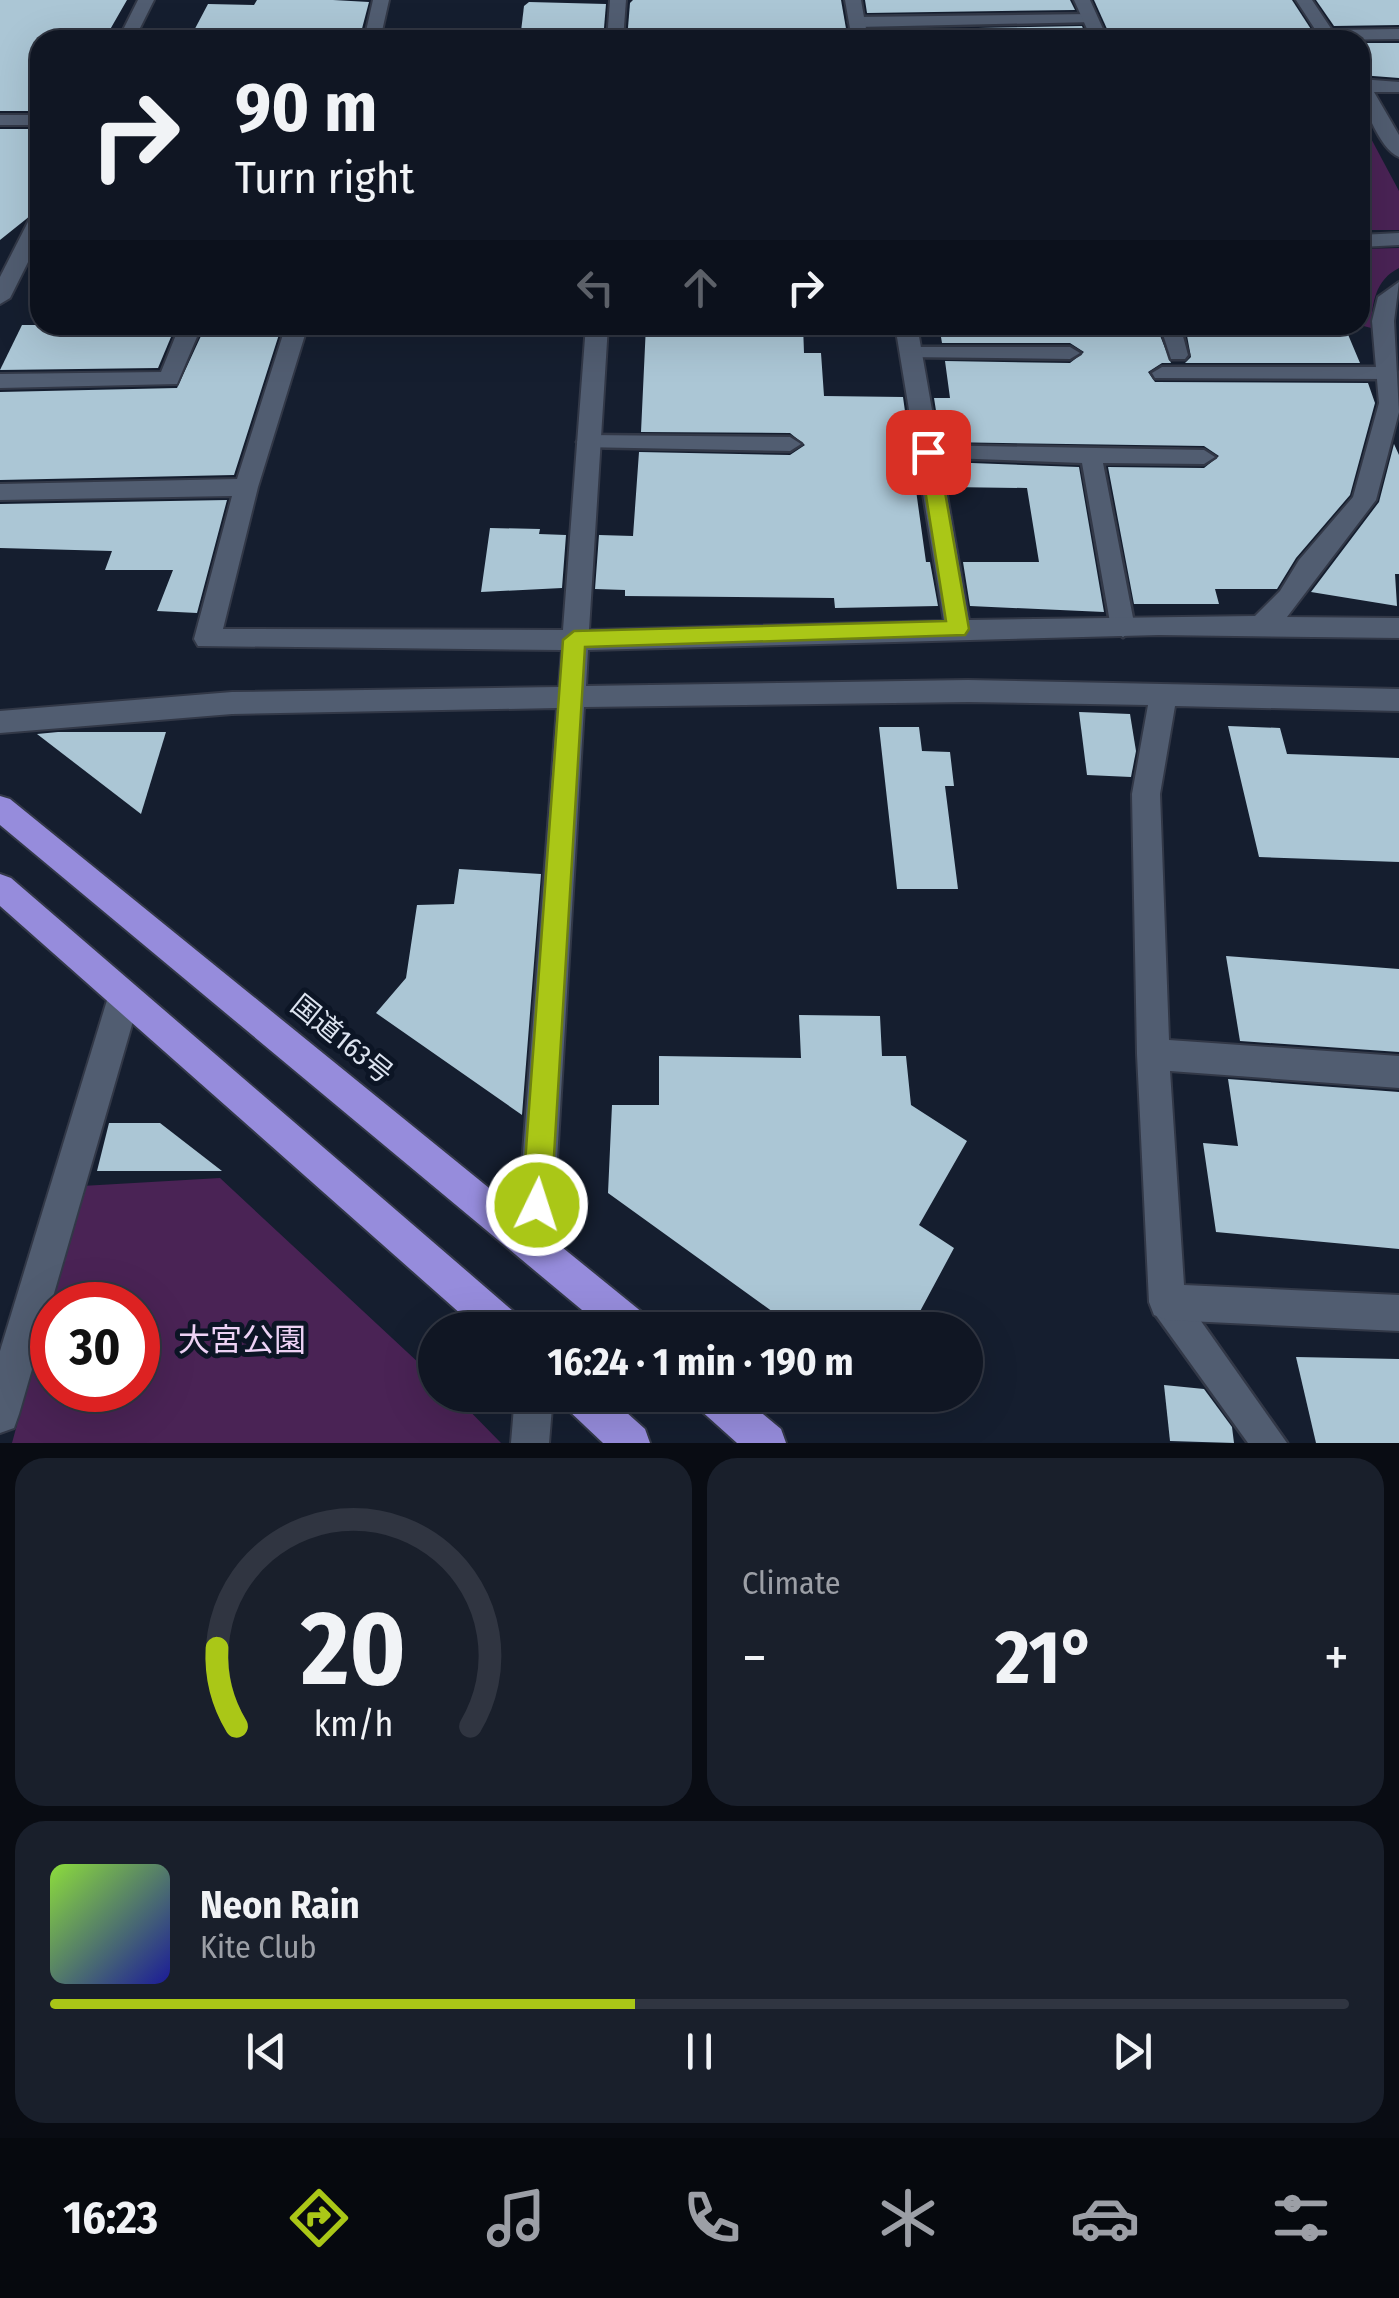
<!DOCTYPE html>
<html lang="en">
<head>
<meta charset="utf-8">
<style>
	body { margin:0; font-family:"Fira Sans Condensed","Noto Sans JP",sans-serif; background:#191f2b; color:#f1f3f6; height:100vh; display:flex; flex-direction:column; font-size:38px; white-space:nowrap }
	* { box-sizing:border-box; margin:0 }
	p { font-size:32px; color:#9c9fa6 }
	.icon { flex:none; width:55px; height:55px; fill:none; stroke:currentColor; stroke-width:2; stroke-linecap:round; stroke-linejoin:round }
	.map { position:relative; height:1443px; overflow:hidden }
	.panel { display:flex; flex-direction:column; gap:15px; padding:15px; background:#090c13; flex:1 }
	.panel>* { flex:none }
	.guide { position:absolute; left:30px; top:30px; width:1340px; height:305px; border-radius:30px; box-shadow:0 10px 40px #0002,0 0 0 2px #303541; background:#101623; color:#f1f3f6; overflow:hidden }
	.speed { position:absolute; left:30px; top:1282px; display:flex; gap:20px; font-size:50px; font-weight:700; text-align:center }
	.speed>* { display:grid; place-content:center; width:130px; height:130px; border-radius:50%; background:#101623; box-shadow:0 10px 40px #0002,0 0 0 2px #303541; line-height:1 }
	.speed .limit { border:15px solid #d22; background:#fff; color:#111 }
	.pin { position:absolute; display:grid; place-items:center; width:85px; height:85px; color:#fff; margin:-42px; border-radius:20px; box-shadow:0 5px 15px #0006 }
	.me { position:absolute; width:110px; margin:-55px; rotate:4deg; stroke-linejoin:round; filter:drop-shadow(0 0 8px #0008) }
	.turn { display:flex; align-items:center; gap:35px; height:210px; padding:0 40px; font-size:45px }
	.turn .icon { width:130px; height:130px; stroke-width:2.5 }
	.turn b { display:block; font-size:70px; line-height:85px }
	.lanes { display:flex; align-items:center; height:95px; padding:0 40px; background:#0003; justify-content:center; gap:50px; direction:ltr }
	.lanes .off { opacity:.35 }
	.big { font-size:75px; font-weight:700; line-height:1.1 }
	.panel .card { flex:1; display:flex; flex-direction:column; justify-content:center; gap:15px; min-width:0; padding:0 35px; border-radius:30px; background:#191f2b }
	.panel .dial { align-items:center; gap:0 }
	.dial svg { height:260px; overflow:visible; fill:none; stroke:#303541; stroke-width:7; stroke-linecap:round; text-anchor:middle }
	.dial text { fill:#f1f3f6; stroke:none }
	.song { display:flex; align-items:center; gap:30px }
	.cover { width:120px; height:120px; border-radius:15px; background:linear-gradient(135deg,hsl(90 70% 55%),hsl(240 70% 35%)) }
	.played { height:10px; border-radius:5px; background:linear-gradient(90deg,#aac717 45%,#303541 45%) }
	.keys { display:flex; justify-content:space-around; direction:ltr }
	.heat { display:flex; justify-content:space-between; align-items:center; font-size:55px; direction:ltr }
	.panel .tiles { flex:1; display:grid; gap:15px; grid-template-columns:1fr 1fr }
	.card:last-child { grid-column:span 2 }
	.trip { position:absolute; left:418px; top:1312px; width:565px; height:100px; border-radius:50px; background:#101623; box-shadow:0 10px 40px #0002,0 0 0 2px #303541; font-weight:700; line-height:100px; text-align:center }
	.menu { display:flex; height:160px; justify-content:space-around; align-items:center; background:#06090e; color:#9c9fa6 }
	.menu .icon { width:70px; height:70px }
	.menu .selected { color:#aac717 }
	.menu b { font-size:45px; color:#f1f3f6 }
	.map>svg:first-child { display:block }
	.green { fill:#4a2355; fill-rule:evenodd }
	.building { fill:#abc6d5 }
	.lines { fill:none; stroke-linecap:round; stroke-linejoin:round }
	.service-casing { stroke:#323847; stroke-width:5 }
	.minor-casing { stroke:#323847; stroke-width:4 }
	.trunk-casing { stroke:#323847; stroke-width:4 }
	.service { fill:#515d71; fill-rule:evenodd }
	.minor { fill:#515d71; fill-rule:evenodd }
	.trunk { fill:#968cdc; fill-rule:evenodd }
	.route { fill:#aac717; stroke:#6e810f; stroke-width:2.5 }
	.labels { text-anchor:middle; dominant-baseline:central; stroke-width:10; stroke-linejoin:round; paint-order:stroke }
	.street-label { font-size:28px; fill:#dde4f0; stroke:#0c1525 }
	.near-park-label { font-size:32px; fill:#edd2f5; stroke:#0c1525 }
</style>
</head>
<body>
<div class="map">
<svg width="1399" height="1443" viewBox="0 0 1399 1443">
	<rect width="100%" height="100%" fill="#151e2f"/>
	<!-- green -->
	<g class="green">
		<polygon points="1360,118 1399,191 1399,230 1360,230"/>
		<path d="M1399 248V268C1375 280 1372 303 1371 328L1360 325V249Z"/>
		<path d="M220 1178 435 1378V1395H454L501 1443H12L82 1186ZM52 1305H138V1390H52Z"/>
	</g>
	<!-- building -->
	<g class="building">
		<polygon points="0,0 127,0 104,40 40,40 40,91 28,111 0,111"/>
		<polygon points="257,0 333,0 369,2 359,40 189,40 208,4 254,5"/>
		<polygon points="633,0 841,0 848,40 627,40 630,3"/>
		<polygon points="865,0 1070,0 1075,10 867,13"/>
		<polygon points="1094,0 1292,0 1318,40 1112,40"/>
		<polygon points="1316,0 1399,0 1399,25 1334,26"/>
		<polygon points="529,2 606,4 603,40 520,40 524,6"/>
		<polygon points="1082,26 1085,34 933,35 935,40 872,40 870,30"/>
		<polygon points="1360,43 1399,43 1399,78 1360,75"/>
		<polygon points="0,129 40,129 40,208 0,240"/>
		<polygon points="22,325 176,325 158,368 0,370"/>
		<polygon points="206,325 282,325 234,475 0,480 0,392 177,388"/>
		<polygon points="646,325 803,325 804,353 821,353 824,396 903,397 926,562 930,562 938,606 835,608 834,598 625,596 625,590 595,589 599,535 633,536 639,452 790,455 805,445 790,433 641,432"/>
		<polygon points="939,325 1077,325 1078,330 1159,333 1171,363 1185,363 1191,357 1185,325 1344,325 1360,363 1162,363 1148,372 1155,382 1368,383 1375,403 1350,495 1296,558 1277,589 1215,589 1219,604 1134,604 1108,467 1204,468 1219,456 1204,446 941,442 934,398 950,398 945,361 1070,363 1084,352 1070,343 942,343"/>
		<polygon points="1394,444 1399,455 1399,574 1395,574 1397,606 1311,592 1379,502"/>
		<polygon points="945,462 1079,467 1104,612 970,606 963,562 1039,562 1027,488 949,487"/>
		<polygon points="227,500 197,613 157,611 173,570 105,570 112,551 0,548 0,504"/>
		<polygon points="490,528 540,529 539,534 566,535 562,588 481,592"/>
		<polygon points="1079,712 1130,714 1136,751 1131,777 1087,775"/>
		<polygon points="1228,726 1280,728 1287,754 1399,758 1399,862 1259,857"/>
		<polygon points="879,727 919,727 922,751 950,752 954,786 945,786 958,889 897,889"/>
		<polygon points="58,732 166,732 141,814 37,734"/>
		<polygon points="459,869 541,874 522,1115 376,1013 406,978 417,905 454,904"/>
		<polygon points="1226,956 1399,969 1399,1052 1240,1041"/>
		<polygon points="799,1015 880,1016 882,1056 906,1056 911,1105 967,1141 919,1225 954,1248 910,1330 798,1330 608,1193 612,1105 659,1105 659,1056 801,1058"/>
		<polygon points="1228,1079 1399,1092 1399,1249 1216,1232 1203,1143 1238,1146"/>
		<polygon points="109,1123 160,1123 222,1171 97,1171"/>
		<polygon points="1296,1357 1399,1359 1399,1443 1316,1443"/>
		<polygon points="1164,1385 1204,1389 1232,1427 1234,1443 1170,1441"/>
	</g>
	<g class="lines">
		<!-- service casing -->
		<g class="service-casing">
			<g id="service">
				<polygon points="1090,14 1098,19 1095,22 857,27 849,22 857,17"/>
				<polygon points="1160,325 1180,325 1188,355 1185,359 1171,359"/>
				<polygon points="911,347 1070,347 1080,353 1070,359 904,357 901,353"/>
				<polygon points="1162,367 1387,367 1397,373 1387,379 1155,378 1152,373"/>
				<polygon points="588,435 790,437 801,444 790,451 581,447 577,442 581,437"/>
				<polygon points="928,445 1204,450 1215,457 1204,464 1103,463 1135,628 1123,637 1111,628 1082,463 921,457 917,452 921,447"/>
				<polygon points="1167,1285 1179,1290 1287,1443 1248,1443 1155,1314 1150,1302 1155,1290"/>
			</g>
		</g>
		<!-- minor casing -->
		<g class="minor-casing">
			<g id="minor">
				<polygon points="138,0 154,0 134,40 118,40"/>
				<polygon points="373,0 389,0 380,40 364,40"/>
				<polygon points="610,0 626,0 623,40 607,40"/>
				<polygon points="845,0 861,0 868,40 852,40"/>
				<polygon points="1074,0 1090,0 1108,40 1092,40"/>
				<polygon points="1296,0 1312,0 1332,30 1399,29 1399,39 1322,40"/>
				<path d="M1360 79 1399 82V92H1374L1399 135V157C1379 149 1360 100 1360 79Z"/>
				<rect x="0" y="115" width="40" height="10"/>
				<polygon points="40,212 40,238 10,298 0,304 0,277 30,218"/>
				<polygon points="1399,233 1399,245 1360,247 1360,235"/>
				<polygon points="1399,282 1394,321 1399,412 1376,500 1287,617 1399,618 1399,638 1159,635 588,650 586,686 968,680 1399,689 1399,711 1175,706 1160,794 1169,1040 1399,1056 1399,1088 1170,1071 1184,1285 1399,1295 1399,1331 1167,1320 1154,1315 1149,1302 1137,1054 1132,794 1148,705 968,702 584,707 552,1244 547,1257 534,1262 521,1257 516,1244 557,708 232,714 0,733 0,711 232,692 559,687 562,650 198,646 194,639 232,496 0,500 0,484 237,479 286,325 308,325 258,487 223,629 563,630 586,325 608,325 589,630 944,621 895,325 917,325 969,620 1255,616 1280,591 1299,560 1353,497 1379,403 1372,321 1378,297"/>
				<polygon points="180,325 202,325 177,384 0,388 0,374 161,372"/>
				<polygon points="124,982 135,987 140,997 19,1414 14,1428 0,1433 0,1351 108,997 113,987"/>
				<polygon points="515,1395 553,1395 549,1443 511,1443"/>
			</g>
		</g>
		<!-- trunk casing -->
		<g class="trunk-casing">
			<g id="trunk">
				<polygon points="0,796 10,799 648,1317 653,1330 606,1330 0,825"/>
				<polygon points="0,874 11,878 520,1317 525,1330 479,1330 0,906"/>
				<polygon points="560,1395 607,1395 645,1429 650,1443 603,1443 566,1408"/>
				<polygon points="692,1395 740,1395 781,1429 786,1443 737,1443 698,1408"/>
			</g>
		</g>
		<!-- service -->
		<use href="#service" class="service"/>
		<!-- minor -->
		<use href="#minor" class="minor"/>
		<!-- trunk -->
		<use href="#trunk" class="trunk"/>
	</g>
	<!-- route -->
	<polygon class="route" points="928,445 938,452 969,629 965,635 585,647 551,1205 547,1215 537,1219 527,1215 522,1205 563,640 574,631 946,621 919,452"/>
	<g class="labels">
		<!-- street labels -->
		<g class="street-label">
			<text transform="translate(342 1039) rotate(39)">国道163号</text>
		</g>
		<!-- near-park labels -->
		<g class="near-park-label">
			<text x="242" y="1340">大宮公園</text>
		</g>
	</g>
</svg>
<div class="speed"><div class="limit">30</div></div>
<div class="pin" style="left:928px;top:452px;background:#d93025"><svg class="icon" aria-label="arrive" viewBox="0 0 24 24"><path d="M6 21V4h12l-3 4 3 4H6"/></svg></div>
<svg class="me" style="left:537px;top:1205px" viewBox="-20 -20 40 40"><circle r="17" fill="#aac717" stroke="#fff" stroke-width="3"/><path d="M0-11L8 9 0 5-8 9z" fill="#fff"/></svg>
<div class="trip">16:24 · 1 min · 190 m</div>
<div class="guide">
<div class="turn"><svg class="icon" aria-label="right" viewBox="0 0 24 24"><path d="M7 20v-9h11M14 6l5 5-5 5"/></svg><div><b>90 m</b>Turn right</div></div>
<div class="lanes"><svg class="icon off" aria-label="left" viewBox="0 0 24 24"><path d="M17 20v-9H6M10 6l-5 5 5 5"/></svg><svg class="icon off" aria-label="ahead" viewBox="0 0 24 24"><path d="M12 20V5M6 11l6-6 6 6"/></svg><svg class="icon" aria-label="right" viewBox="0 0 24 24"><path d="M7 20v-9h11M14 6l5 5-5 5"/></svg></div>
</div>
</div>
<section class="panel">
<div class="tiles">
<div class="card dial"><svg viewBox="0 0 100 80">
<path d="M14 69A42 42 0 1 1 86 69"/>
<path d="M14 69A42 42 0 0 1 8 45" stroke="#aac717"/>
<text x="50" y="56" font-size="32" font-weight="700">20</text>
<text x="50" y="72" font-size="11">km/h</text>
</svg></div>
<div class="card"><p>Climate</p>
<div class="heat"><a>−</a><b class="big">21°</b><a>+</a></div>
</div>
<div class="card">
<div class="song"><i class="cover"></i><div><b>Neon Rain</b><p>Kite Club</p></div></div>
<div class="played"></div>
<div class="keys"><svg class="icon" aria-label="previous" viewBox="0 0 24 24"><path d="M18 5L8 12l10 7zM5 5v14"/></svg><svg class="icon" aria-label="pause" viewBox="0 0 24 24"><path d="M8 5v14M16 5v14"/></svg><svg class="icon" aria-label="next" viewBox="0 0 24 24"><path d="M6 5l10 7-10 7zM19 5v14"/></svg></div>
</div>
</div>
</section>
<nav class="menu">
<b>16:23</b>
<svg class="icon selected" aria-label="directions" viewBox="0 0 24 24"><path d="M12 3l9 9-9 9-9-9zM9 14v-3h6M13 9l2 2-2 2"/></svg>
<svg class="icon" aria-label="music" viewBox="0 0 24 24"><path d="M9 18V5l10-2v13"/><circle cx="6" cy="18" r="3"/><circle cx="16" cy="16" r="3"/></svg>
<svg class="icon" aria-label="phone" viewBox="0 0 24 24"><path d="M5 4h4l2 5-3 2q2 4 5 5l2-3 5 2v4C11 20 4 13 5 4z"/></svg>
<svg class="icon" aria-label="climate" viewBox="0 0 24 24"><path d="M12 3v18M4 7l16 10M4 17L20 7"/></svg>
<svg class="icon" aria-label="car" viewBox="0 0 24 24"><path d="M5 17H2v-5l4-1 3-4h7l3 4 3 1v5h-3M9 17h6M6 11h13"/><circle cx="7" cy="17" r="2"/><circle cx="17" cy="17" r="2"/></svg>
<svg class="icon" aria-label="filters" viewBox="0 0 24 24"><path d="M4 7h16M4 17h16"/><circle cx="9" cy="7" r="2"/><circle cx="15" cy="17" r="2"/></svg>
</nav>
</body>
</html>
